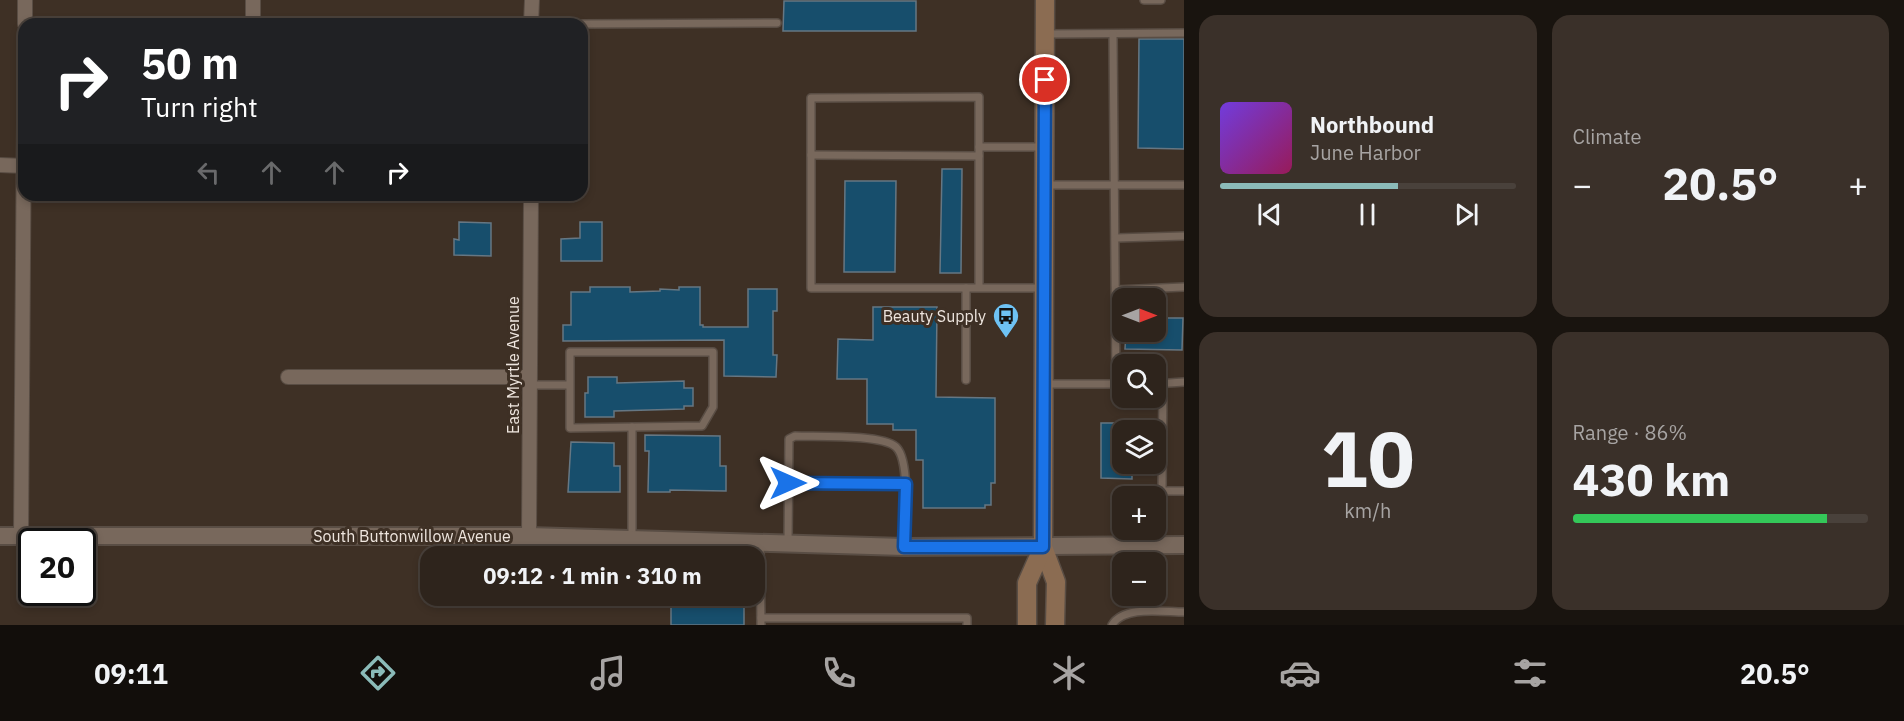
<!DOCTYPE html>
<html lang="en">
<head>
<meta charset="utf-8">
<style>
	body { margin:0; font-family:"IBM Plex Sans",sans-serif; background:#3a3029; color:#f1f3f6; height:100vh; display:flex; flex-direction:column; font-size:22px; white-space:nowrap }
	* { box-sizing:border-box; margin:0 }
	p { font-size:20px; color:#a7a4a3 }
	.icon { flex:none; width:33px; height:33px; fill:none; stroke:currentColor; stroke-width:2; stroke-linecap:round; stroke-linejoin:round }
	.map { position:relative; flex:1; overflow:hidden }
	.details { display:flex; flex-direction:column; gap:15px; padding:15px; background:#19140f; width:720px }
	.details>* { flex:none }
	.top-card { position:absolute; left:18px; top:18px; width:570px; height:183px; border-radius:18px; box-shadow:0 3px 9px #0003,0 0 0 2px #49413b; background:#202124; color:#fff; overflow:hidden }
	.needle { width:39px; rotate:90deg }
	.buttons { position:absolute; left:1112px; top:288px; display:grid; gap:12px }
	.buttons a { display:grid; place-items:center; width:54px; height:54px; border-radius:12px; background:#2e241c; box-shadow:0 3px 9px #0003,0 0 0 2px #49413b; font-size:30px }
	.speed { position:absolute; left:18px; top:528px; display:flex; gap:12px; font-size:30px; font-weight:700; text-align:center }
	.speed>* { display:grid; place-content:center; width:78px; height:78px; border-radius:50%; background:#2e241c; box-shadow:0 3px 9px #0003,0 0 0 2px #49413b; line-height:1 }
	.speed .limit { border:3px solid #111; border-radius:9px; background:#fff; color:#111 }
	.pin { position:absolute; display:grid; place-items:center; width:51px; height:51px; color:#fff; margin:-26px; border:3px solid #fff; border-radius:50%; box-shadow:0 2px 6px #0007 }
	.me { position:absolute; width:66px; margin:-33px; rotate:90deg; stroke-linejoin:round; filter:drop-shadow(0 0 4px #0008) }
	.turn { display:flex; align-items:center; gap:21px; height:126px; padding:0 24px; font-size:27px }
	.turn .icon { width:78px; height:78px; stroke-width:2.5 }
	.turn b { display:block; font-size:42px; line-height:51px }
	.lanes { display:flex; align-items:center; height:57px; padding:0 24px; background:#0003; justify-content:center; gap:30px; direction:ltr }
	.lanes .off { opacity:.35 }
	.big { font-size:45px; font-weight:700; line-height:1.1 }
	.details .card { flex:1; display:flex; flex-direction:column; justify-content:center; gap:9px; min-width:0; padding:0 21px; border-radius:18px; background:#3a3029 }
	.details .dial { align-items:center; gap:0 }
	.dial b { font-size:78px; line-height:1 }
	.song { display:flex; align-items:center; gap:18px }
	.cover { width:72px; height:72px; border-radius:9px; background:linear-gradient(135deg,hsl(260 70% 55%),hsl(330 70% 35%)) }
	.played { height:6px; border-radius:3px; background:linear-gradient(90deg,#8bbbb9 60%,#49413b 60%) }
	.keys { display:flex; justify-content:space-around; direction:ltr }
	.heat { display:flex; justify-content:space-between; align-items:center; font-size:33px; direction:ltr }
	.charge { height:9px; border-radius:4px; background:linear-gradient(90deg,#34c759 86%,#49413b 0) }
	.details .tiles { flex:1; display:grid; gap:15px; grid-template-columns:repeat(2,1fr) }
	.trip { position:absolute; left:420px; top:546px; width:345px; height:60px; border-radius:18px; background:#2e241c; box-shadow:0 3px 9px #0003,0 0 0 2px #49413b; font-weight:700; line-height:60px; text-align:center }
	.tabs { display:flex; height:96px; justify-content:space-around; align-items:center; background:#120e0b; color:#a7a4a3 }
	.tabs .icon { width:42px; height:42px }
	.tabs .active { color:#8bbbb9 }
	.tabs b { font-size:27px; color:#f1f3f6 }
	main { display:flex; flex:1; min-height:0 }
	.map>svg:first-child { display:block }
	.building { fill:#174e6c; stroke:#667783; stroke-width:1.5 }
	.lines { fill:none; stroke-linecap:round; stroke-linejoin:round }
	.service-casing { stroke:#594d44; stroke-width:10 }
	.minor-casing { stroke:#594d44; stroke-width:16 }
	.tertiary-casing { stroke:#594d44; stroke-width:20 }
	.secondary-casing { stroke:#594d44; stroke-width:21 }
	.service { stroke:#78685c; stroke-width:7 }
	.minor { stroke:#78685c; stroke-width:14 }
	.tertiary { stroke:#78685c; stroke-width:16 }
	.secondary { stroke:#8b6c52; stroke-width:18 }
	.route-casing { stroke:#114b97; stroke-width:15 }
	.route { stroke:#1a73e8; stroke-width:10 }
	.labels { text-anchor:middle; dominant-baseline:central; stroke-width:6; stroke-linejoin:round; paint-order:stroke }
	.poi-label { font-size:16px; fill:#eee5de; stroke:#3e3025; text-anchor:end }
	.street-label { font-size:16px; fill:#eee5de; stroke:#3e3025 }
</style>
</head>
<body>
<main>
<div class="map">
<svg width="1184" height="625" viewBox="0 0 1184 625">
	<rect width="100%" height="100%" fill="#3e3025"/>
	<!-- building -->
	<g class="building">
		<polygon points="784,1 916,1 916,31 783,31"/>
		<polygon points="1139,39 1184,39 1184,149 1138,148"/>
		<polygon points="942,169 962,169 961,273 940,273"/>
		<polygon points="845,181 896,181 895,272 844,272"/>
		<polygon points="459,222 491,223 491,256 454,255 454,239 459,240"/>
		<polygon points="580,222 602,222 602,261 561,261 561,239 580,238"/>
		<polygon points="590,287 630,287 630,292 660,291 660,289 679,290 679,287 700,287 700,325 703,325 703,327 748,327 748,289 777,289 777,311 773,311 773,355 777,355 776,377 724,376 724,340 563,341 563,325 571,325 571,292 590,292"/>
		<polygon points="873,307 937,307 936,397 995,398 995,483 991,483 991,505 985,505 985,508 923,508 923,460 916,460 916,430 893,430 893,424 867,424 867,379 837,379 838,339 873,340"/>
		<polygon points="1155,318 1183,318 1182,350 1125,349 1126,332 1155,332"/>
		<polygon points="588,377 617,377 617,383 684,381 684,388 693,388 693,406 684,406 684,409 614,411 614,417 585,417 585,393 588,393"/>
		<polygon points="1101,423 1122,423 1122,464 1132,464 1132,479 1101,478"/>
		<polygon points="645,435 720,436 720,466 726,466 726,491 670,490 670,492 648,492 649,451 645,451"/>
		<polygon points="571,442 614,443 614,466 620,466 620,492 568,492"/>
		<rect x="671" y="596" width="73" height="29"/>
	</g>
	<g class="lines">
		<!-- service casing -->
		<g class="service-casing">
			<g id="service">
				<polyline points="1144,0 1161,0"/>
				<polyline points="582,24 777,23"/>
				<polyline points="1046,34 1184,33"/>
				<polyline points="1113,34 1116,384"/>
				<polyline points="979,147 1042,147"/>
				<polyline points="811,155 979,156"/>
				<polyline points="1046,185 1184,185"/>
				<polyline points="1116,238 1184,236"/>
				<polyline points="966,288 966,380"/>
				<polyline points="979,288 979,97 811,98 811,288 1041,288"/>
				<polyline points="1116,290 1184,287"/>
				<polyline points="1044,384 1122,384"/>
				<polyline points="1155,384 1184,382"/>
				<polyline points="1163,384 1162,491 1184,491"/>
				<polyline points="529,385 570,385 570,352 713,352 713,407 702,426 570,428 570,385"/>
				<polyline points="632,427 632,538"/>
				<polyline points="788,483 906,484"/>
				<path d="M788 543 789 439 795 436C817 437 881 434 896 447 911 461 905 526 904 547"/>
				<polyline points="760,545 761,625"/>
				<polyline points="761,618 967,618 967,625"/>
				<path d="M1112 625C1124 605 1163 612 1184 612"/>
			</g>
		</g>
		<!-- minor casing -->
		<g class="minor-casing">
			<g id="minor">
				<polyline points="253,0 253,24"/>
				<polyline points="25,24 25,0"/>
				<polyline points="531,24 532,0"/>
				<polyline points="0,165 24,166"/>
				<polyline points="288,377 529,377"/>
				<polyline points="21,536 24,121"/>
				<polyline points="529,536 531,195"/>
			</g>
		</g>
		<!-- tertiary casing -->
		<g class="tertiary-casing">
			<polyline id="tertiary" points="0,536 529,536 904,547 1184,545"/>
		</g>
		<!-- secondary casing -->
		<g class="secondary-casing">
			<g id="secondary">
				<polyline points="1045,0 1043,547 1056,582 1055,625"/>
				<polyline points="1027,625 1027,583 1043,547"/>
			</g>
		</g>
		<!-- service -->
		<use href="#service" class="service"/>
		<!-- minor -->
		<use href="#minor" class="minor"/>
		<!-- tertiary -->
		<use href="#tertiary" class="tertiary"/>
		<!-- secondary -->
		<use href="#secondary" class="secondary"/>
	</g>
	<g class="lines">
		<!-- route casing -->
		<g class="route-casing">
			<polyline id="route" points="788,483 906,484 904,547 1043,547 1045,80"/>
		</g>
		<!-- route -->
		<use href="#route" class="route"/>
	</g>
	<!-- icons -->
	<defs>
		<g id="bus-pin" transform="scale(1.35)"><path d="M0 17L-7.5 6A9.5 9.5 0 1 1 7.5 6Z" fill="#6ec2f4" stroke="#3e3025"/><path d="M-5-6H5V4H4V6H2V4H-2V6H-4V4H-5ZM-3.5-4V0h7V-4ZM-3.5 1.2v1.5H-2V1.2ZM2 1.2v1.5H3.5V1.2Z" fill="#111"/></g>
	</defs>
	<g fill-rule="evenodd">
		<use href="#bus-pin" x="1006" y="316"/>
	</g>
	<g class="labels">
		<!-- poi labels -->
		<g class="poi-label">
			<text x="986" y="316">Beauty Supply</text>
		</g>
		<!-- street labels -->
		<g class="street-label">
			<text transform="translate(513 365) rotate(-90)">East Myrtle Avenue</text>
			<text x="412" y="536">South Buttonwillow Avenue</text>
		</g>
	</g>
</svg>
<div class="buttons">
<a><svg class="needle" viewBox="-14 -14 28 28"><path d="M0-13l5 13h-10z" fill="#e53935"/><path d="M0 13l5-13h-10z" fill="#a7a4a3"/></svg></a>
<a><svg class="icon" aria-label="search" viewBox="0 0 24 24"><circle cx="10" cy="10" r="6"/><path d="M15 15l6 6"/></svg></a>
<a><svg class="icon" aria-label="layers" viewBox="0 0 24 24"><path d="M12 4l9 5-9 5-9-5zM3 14l9 5 9-5"/></svg></a>
<a>+</a>
<a>−</a>
</div>
<div class="speed"><div class="limit">20</div></div>
<div class="pin" style="left:1045px;top:80px;background:#d93025"><svg class="icon" aria-label="arrive" viewBox="0 0 24 24"><path d="M6 21V4h12l-3 4 3 4H6"/></svg></div>
<svg class="me" style="left:788px;top:483px" viewBox="-20 -20 40 40"><path d="M0-17L14 15 0 8-14 15z" fill="#1a73e8" stroke="#fff" stroke-width="4"/></svg>
<div class="trip">09:12 · 1 min · 310 m</div>
<div class="top-card">
<div class="turn"><svg class="icon" aria-label="right" viewBox="0 0 24 24"><path d="M7 20v-9h11M14 6l5 5-5 5"/></svg><div><b>50 m</b>Turn right</div></div>
<div class="lanes"><svg class="icon off" aria-label="left" viewBox="0 0 24 24"><path d="M17 20v-9H6M10 6l-5 5 5 5"/></svg><svg class="icon off" aria-label="ahead" viewBox="0 0 24 24"><path d="M12 20V5M6 11l6-6 6 6"/></svg><svg class="icon off" aria-label="ahead" viewBox="0 0 24 24"><path d="M12 20V5M6 11l6-6 6 6"/></svg><svg class="icon" aria-label="right" viewBox="0 0 24 24"><path d="M7 20v-9h11M14 6l5 5-5 5"/></svg></div>
</div>
</div>
<section class="details">
<div class="tiles">
<div class="card">
<div class="song"><i class="cover"></i><div><b>Northbound</b><p>June Harbor</p></div></div>
<div class="played"></div>
<div class="keys"><svg class="icon" aria-label="previous" viewBox="0 0 24 24"><path d="M18 5L8 12l10 7zM5 5v14"/></svg><svg class="icon" aria-label="pause" viewBox="0 0 24 24"><path d="M8 5v14M16 5v14"/></svg><svg class="icon" aria-label="next" viewBox="0 0 24 24"><path d="M6 5l10 7-10 7zM19 5v14"/></svg></div>
</div>
<div class="card"><p>Climate</p>
<div class="heat"><a>−</a><b class="big">20.5°</b><a>+</a></div>
</div>
<div class="card dial"><b>10</b><p>km/h</p></div>
<div class="card"><p>Range · 86%</p><b class="big">430 km</b><div class="charge"></div></div>
</div>
</section>
</main>
<nav class="tabs">
<b>09:11</b>
<svg class="icon active" aria-label="directions" viewBox="0 0 24 24"><path d="M12 3l9 9-9 9-9-9zM9 14v-3h6M13 9l2 2-2 2"/></svg>
<svg class="icon" aria-label="music" viewBox="0 0 24 24"><path d="M9 18V5l10-2v13"/><circle cx="6" cy="18" r="3"/><circle cx="16" cy="16" r="3"/></svg>
<svg class="icon" aria-label="phone" viewBox="0 0 24 24"><path d="M5 4h4l2 5-3 2q2 4 5 5l2-3 5 2v4C11 20 4 13 5 4z"/></svg>
<svg class="icon" aria-label="climate" viewBox="0 0 24 24"><path d="M12 3v18M4 7l16 10M4 17L20 7"/></svg>
<svg class="icon" aria-label="car" viewBox="0 0 24 24"><path d="M5 17H2v-5l4-1 3-4h7l3 4 3 1v5h-3M9 17h6M6 11h13"/><circle cx="7" cy="17" r="2"/><circle cx="17" cy="17" r="2"/></svg>
<svg class="icon" aria-label="filters" viewBox="0 0 24 24"><path d="M4 7h16M4 17h16"/><circle cx="9" cy="7" r="2"/><circle cx="15" cy="17" r="2"/></svg>
<b>20.5°</b>
</nav>
</body>
</html>
